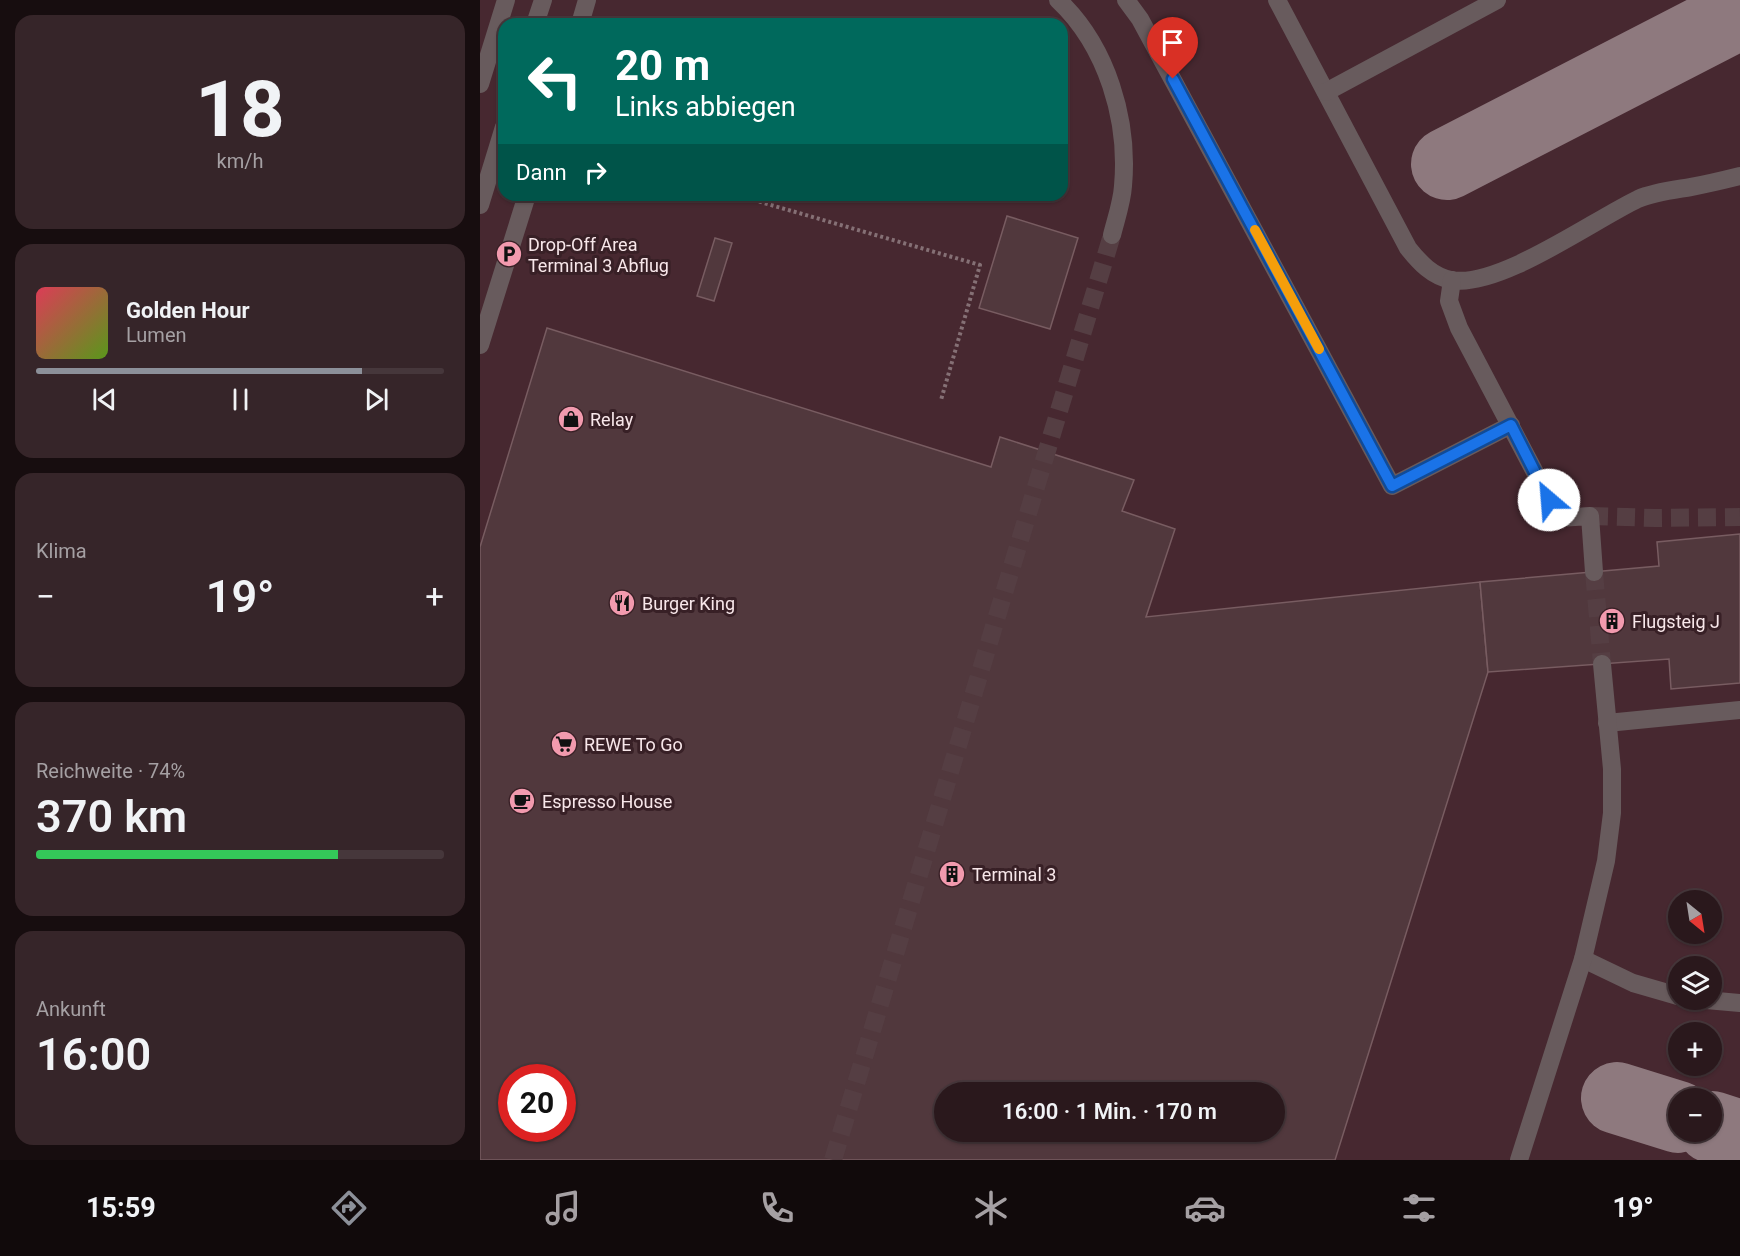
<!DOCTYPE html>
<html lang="de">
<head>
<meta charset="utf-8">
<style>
	body { margin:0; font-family:Roboto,sans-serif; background:#362529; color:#f1f3f6; height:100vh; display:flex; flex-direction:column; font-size:22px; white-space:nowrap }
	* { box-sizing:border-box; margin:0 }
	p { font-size:20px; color:#a5a0a3 }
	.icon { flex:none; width:33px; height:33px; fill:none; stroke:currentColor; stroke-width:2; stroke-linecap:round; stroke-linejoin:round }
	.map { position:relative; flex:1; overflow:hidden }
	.drawer { display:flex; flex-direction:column; gap:15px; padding:15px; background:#170d0f; width:480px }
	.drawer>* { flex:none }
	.banner { position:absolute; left:18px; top:18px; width:570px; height:183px; border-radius:18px; box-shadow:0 2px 4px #0004,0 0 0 2px #46373b; background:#00695c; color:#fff; overflow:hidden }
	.needle { width:39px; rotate:150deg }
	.buttons { position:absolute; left:1188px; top:890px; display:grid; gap:12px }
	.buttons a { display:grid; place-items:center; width:54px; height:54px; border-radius:50%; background:#2a181c; box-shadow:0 2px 4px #0004,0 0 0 2px #46373b; font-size:30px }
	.speed { position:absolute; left:18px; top:1064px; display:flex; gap:12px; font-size:30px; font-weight:700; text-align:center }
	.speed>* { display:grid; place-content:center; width:78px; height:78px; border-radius:50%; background:#2a181c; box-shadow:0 2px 4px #0004,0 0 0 2px #46373b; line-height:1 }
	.speed .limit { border:9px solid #d22; background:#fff; color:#111 }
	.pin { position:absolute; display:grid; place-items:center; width:51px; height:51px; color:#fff; margin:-62px -26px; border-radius:50% 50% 50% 0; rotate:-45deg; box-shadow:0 0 6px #0007 }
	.pin .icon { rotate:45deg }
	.me { position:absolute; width:66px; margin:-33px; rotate:333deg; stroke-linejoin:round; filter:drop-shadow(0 0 4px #0008) }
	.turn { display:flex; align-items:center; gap:21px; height:126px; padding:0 18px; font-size:27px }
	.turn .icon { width:78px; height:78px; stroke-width:2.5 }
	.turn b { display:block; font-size:42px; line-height:51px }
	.then { display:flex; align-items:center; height:57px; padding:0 18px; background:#0003; gap:12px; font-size:22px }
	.big { font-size:45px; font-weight:600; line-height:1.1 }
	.drawer .card { flex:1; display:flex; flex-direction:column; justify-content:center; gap:9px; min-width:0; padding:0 21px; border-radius:18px; background:#362529 }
	.drawer .dial { align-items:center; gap:0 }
	.dial b { font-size:78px; line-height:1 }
	.song { display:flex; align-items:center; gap:18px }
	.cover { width:72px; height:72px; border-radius:9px; background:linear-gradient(135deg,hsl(350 70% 55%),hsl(90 70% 35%)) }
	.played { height:6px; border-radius:3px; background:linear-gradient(90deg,#8c9099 80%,#46373b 80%) }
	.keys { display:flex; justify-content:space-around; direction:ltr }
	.heat { display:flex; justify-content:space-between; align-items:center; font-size:33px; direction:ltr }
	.charge { height:9px; border-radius:4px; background:linear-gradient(90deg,#34c759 74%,#46373b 0) }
	.trip { position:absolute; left:454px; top:1082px; width:351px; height:60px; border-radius:30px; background:#2a181c; box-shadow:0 2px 4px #0004,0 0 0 2px #46373b; font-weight:600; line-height:60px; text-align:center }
	.tab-bar { display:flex; height:96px; justify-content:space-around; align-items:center; background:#110a0b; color:#a5a0a3 }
	.tab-bar .icon { width:42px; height:42px }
	.tab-bar .on { color:#8c9099 }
	.tab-bar b { font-size:27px; color:#f1f3f6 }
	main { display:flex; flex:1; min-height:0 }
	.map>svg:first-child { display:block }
	.built { fill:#472830; fill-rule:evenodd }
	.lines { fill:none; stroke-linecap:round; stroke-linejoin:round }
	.taxiway { stroke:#8e797e; stroke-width:72 }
	.building { fill:#51383d; stroke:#785c61; stroke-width:1.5; fill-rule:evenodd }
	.minor-tunnel { stroke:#553e43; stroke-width:18; stroke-dasharray:18 9; stroke-linecap:butt }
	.path { stroke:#857075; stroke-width:4; stroke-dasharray:3 3; stroke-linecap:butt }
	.minor { stroke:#685b5d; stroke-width:18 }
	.route-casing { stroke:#114b97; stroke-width:15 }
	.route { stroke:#1a73e8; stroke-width:10 }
	.slow { stroke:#f59e0b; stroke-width:10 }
	.labels { text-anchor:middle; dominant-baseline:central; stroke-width:6; stroke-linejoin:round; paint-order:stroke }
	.poi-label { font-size:18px; fill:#f8e7ea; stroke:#382026; text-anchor:start }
</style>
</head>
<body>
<main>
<section class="drawer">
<div class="card dial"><b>18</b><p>km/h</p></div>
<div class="card">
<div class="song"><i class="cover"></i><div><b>Golden Hour</b><p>Lumen</p></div></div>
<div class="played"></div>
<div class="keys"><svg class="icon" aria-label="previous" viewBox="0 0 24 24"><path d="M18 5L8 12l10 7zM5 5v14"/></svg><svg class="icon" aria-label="pause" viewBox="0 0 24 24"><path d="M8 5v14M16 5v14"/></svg><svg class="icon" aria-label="next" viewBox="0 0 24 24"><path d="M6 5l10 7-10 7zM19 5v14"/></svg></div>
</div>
<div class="card"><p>Klima</p>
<div class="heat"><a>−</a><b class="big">19°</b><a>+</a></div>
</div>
<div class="card"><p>Reichweite · 74%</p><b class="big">370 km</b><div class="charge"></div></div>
<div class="card"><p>Ankunft</p><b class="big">16:00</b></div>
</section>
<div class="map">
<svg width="1260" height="1160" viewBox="0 0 1260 1160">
	<rect width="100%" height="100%" fill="#382026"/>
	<!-- built -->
	<path class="built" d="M0 0H1260V1160H0ZM24 24H582V195H24ZM1198 900H1232V933H1198ZM1198 966H1232V999H1198ZM1198 1032H1232V1065H1198ZM32 1077H82V1128H32ZM465 1092H795V1131H465ZM1198 1098H1232V1131H1198Z"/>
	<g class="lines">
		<!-- taxiway -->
		<g class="taxiway">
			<polyline points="967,164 1260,13"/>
			<polyline points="1137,1098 1198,1117"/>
			<polyline points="1232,1127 1260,1136"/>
		</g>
	</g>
	<!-- building -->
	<g class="building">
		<polygon points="527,216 598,238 570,329 499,308"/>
		<polygon points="235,238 252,243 234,301 217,296"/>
		<path d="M67 328 511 467 520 437 654 480 642 511 695 529 666 617 1000 582 1008 672 855 1160H0V547ZM32 1077H82V1128H32ZM465 1092H795V1131H465Z"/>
		<polygon points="1260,534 1260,683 1191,689 1189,659 1008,672 1000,582 1179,566 1177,542"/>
	</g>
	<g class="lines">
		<!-- minor-tunnel -->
		<g class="minor-tunnel">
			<polyline points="1110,516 1176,518 1260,517"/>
			<polyline points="1114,572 1122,664"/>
			<polyline points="353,1160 632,235"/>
		</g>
		<!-- path -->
		<polyline class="path" points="256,195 500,265 461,400"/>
		<!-- minor -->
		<g class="minor">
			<path d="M578 0C627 46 649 120 643 186 642 202 636 219 632 235"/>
			<polyline points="646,0 660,19 912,486 1031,425"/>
			<path d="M797 0 928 248C940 263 952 276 971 280 1018 289 1112 221 1158 199 1174 192 1193 190 1211 187 1227 184 1244 180 1260 176"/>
			<polyline points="55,24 63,0"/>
			<polyline points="100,24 107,0"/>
			<polyline points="0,84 26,0"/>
			<polyline points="846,92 1017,0"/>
			<polyline points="0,205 24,127"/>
			<polyline points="972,280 969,301 979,328 1079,518 1110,516 1114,572"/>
			<polyline points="0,345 47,195"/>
			<polyline points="1127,723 1260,710"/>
			<polyline points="1103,959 1153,983 1198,996"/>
			<polyline points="1215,999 1260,1003"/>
			<polyline points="1039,1160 1103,959 1126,861 1132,813 1132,769 1122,664"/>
		</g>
	</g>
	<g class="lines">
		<!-- route casing -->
		<g class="route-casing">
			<polyline id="route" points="693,79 912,486 1031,425 1069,500"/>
		</g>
		<!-- route -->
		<use href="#route" class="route"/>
		<!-- slow -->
		<polyline class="slow" points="775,230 839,349"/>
	</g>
	<!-- icons -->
	<defs>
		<g id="parking-disc" transform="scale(1.35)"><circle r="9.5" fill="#f29aae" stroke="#382026"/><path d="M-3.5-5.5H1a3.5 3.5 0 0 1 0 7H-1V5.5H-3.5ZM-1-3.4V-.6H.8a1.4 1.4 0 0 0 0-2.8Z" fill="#111"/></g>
		<g id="shop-disc" transform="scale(1.35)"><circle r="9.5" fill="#f29aae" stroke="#382026"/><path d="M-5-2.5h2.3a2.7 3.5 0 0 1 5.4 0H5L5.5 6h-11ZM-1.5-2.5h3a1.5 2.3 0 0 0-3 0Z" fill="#111"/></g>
		<g id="restaurant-disc" transform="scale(1.35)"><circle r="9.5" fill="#f29aae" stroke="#382026"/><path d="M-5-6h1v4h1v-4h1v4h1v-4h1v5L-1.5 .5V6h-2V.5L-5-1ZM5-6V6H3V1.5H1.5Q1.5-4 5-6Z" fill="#111"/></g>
		<g id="building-disc" transform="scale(1.35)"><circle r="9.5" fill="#f29aae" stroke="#382026"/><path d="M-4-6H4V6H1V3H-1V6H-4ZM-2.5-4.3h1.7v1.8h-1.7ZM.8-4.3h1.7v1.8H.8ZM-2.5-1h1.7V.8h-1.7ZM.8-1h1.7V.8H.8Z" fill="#111"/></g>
		<g id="supermarket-disc" transform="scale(1.35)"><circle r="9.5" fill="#f29aae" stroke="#382026"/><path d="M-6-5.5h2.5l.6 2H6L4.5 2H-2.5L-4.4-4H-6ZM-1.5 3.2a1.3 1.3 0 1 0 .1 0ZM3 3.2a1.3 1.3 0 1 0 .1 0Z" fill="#111"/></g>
		<g id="cafe-disc" transform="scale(1.35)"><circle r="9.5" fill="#f29aae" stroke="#382026"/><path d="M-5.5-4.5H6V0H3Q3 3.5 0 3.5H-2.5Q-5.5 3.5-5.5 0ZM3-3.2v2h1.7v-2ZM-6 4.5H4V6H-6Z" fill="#111"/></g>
	</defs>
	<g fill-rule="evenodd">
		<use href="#parking-disc" x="29" y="254"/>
		<use href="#shop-disc" x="91" y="419"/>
		<use href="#restaurant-disc" x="142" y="603"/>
		<use href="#building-disc" x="1132" y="621"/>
		<use href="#supermarket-disc" x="84" y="744"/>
		<use href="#cafe-disc" x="42" y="801"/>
		<use href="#building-disc" x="472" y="874"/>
	</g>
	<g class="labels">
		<!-- poi labels -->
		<g class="poi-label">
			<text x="48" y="244">Drop-Off Area<tspan x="48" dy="21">Terminal 3 Abflug</tspan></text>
			<text x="110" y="419">Relay</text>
			<text x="162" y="603">Burger King</text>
			<text x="1152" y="621">Flugsteig J</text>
			<text x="104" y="744">REWE To Go</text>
			<text x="62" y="801">Espresso House</text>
			<text x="492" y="874">Terminal 3</text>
		</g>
	</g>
</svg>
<div class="buttons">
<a><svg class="needle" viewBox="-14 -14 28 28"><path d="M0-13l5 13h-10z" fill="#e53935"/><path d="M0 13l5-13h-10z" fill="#a5a0a3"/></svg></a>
<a><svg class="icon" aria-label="layers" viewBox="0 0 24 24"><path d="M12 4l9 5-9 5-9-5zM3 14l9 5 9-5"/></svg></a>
<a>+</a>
<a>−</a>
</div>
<div class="speed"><div class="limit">20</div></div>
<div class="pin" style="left:693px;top:79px;background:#d93025"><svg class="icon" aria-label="arrive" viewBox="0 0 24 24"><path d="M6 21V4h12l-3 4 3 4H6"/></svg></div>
<svg class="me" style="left:1069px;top:500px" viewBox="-20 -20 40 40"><circle r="19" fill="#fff"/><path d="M0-13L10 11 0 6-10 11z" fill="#1a73e8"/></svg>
<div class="trip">16:00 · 1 Min. · 170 m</div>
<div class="banner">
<div class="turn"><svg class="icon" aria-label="left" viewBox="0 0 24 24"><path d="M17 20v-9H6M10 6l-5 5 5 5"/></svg><div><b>20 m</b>Links abbiegen</div></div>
<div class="then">Dann<svg class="icon" aria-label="right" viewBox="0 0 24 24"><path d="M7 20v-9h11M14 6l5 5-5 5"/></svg></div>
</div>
</div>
</main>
<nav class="tab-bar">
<b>15:59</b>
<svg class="icon on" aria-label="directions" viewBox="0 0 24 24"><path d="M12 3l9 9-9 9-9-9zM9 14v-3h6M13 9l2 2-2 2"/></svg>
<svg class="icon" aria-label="music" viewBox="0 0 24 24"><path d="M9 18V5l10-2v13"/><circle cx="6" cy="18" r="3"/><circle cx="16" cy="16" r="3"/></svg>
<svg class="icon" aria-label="phone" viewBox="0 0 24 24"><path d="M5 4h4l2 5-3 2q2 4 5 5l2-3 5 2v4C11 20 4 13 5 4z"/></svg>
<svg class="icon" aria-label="climate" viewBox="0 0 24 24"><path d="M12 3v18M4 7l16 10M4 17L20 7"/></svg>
<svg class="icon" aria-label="car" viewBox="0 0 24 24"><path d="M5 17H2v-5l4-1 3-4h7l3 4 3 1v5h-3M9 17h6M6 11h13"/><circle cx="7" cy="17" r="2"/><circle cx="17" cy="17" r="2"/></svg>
<svg class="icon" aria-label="filters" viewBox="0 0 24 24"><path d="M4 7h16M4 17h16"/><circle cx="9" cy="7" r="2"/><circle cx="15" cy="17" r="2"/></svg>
<b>19°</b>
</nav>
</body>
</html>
